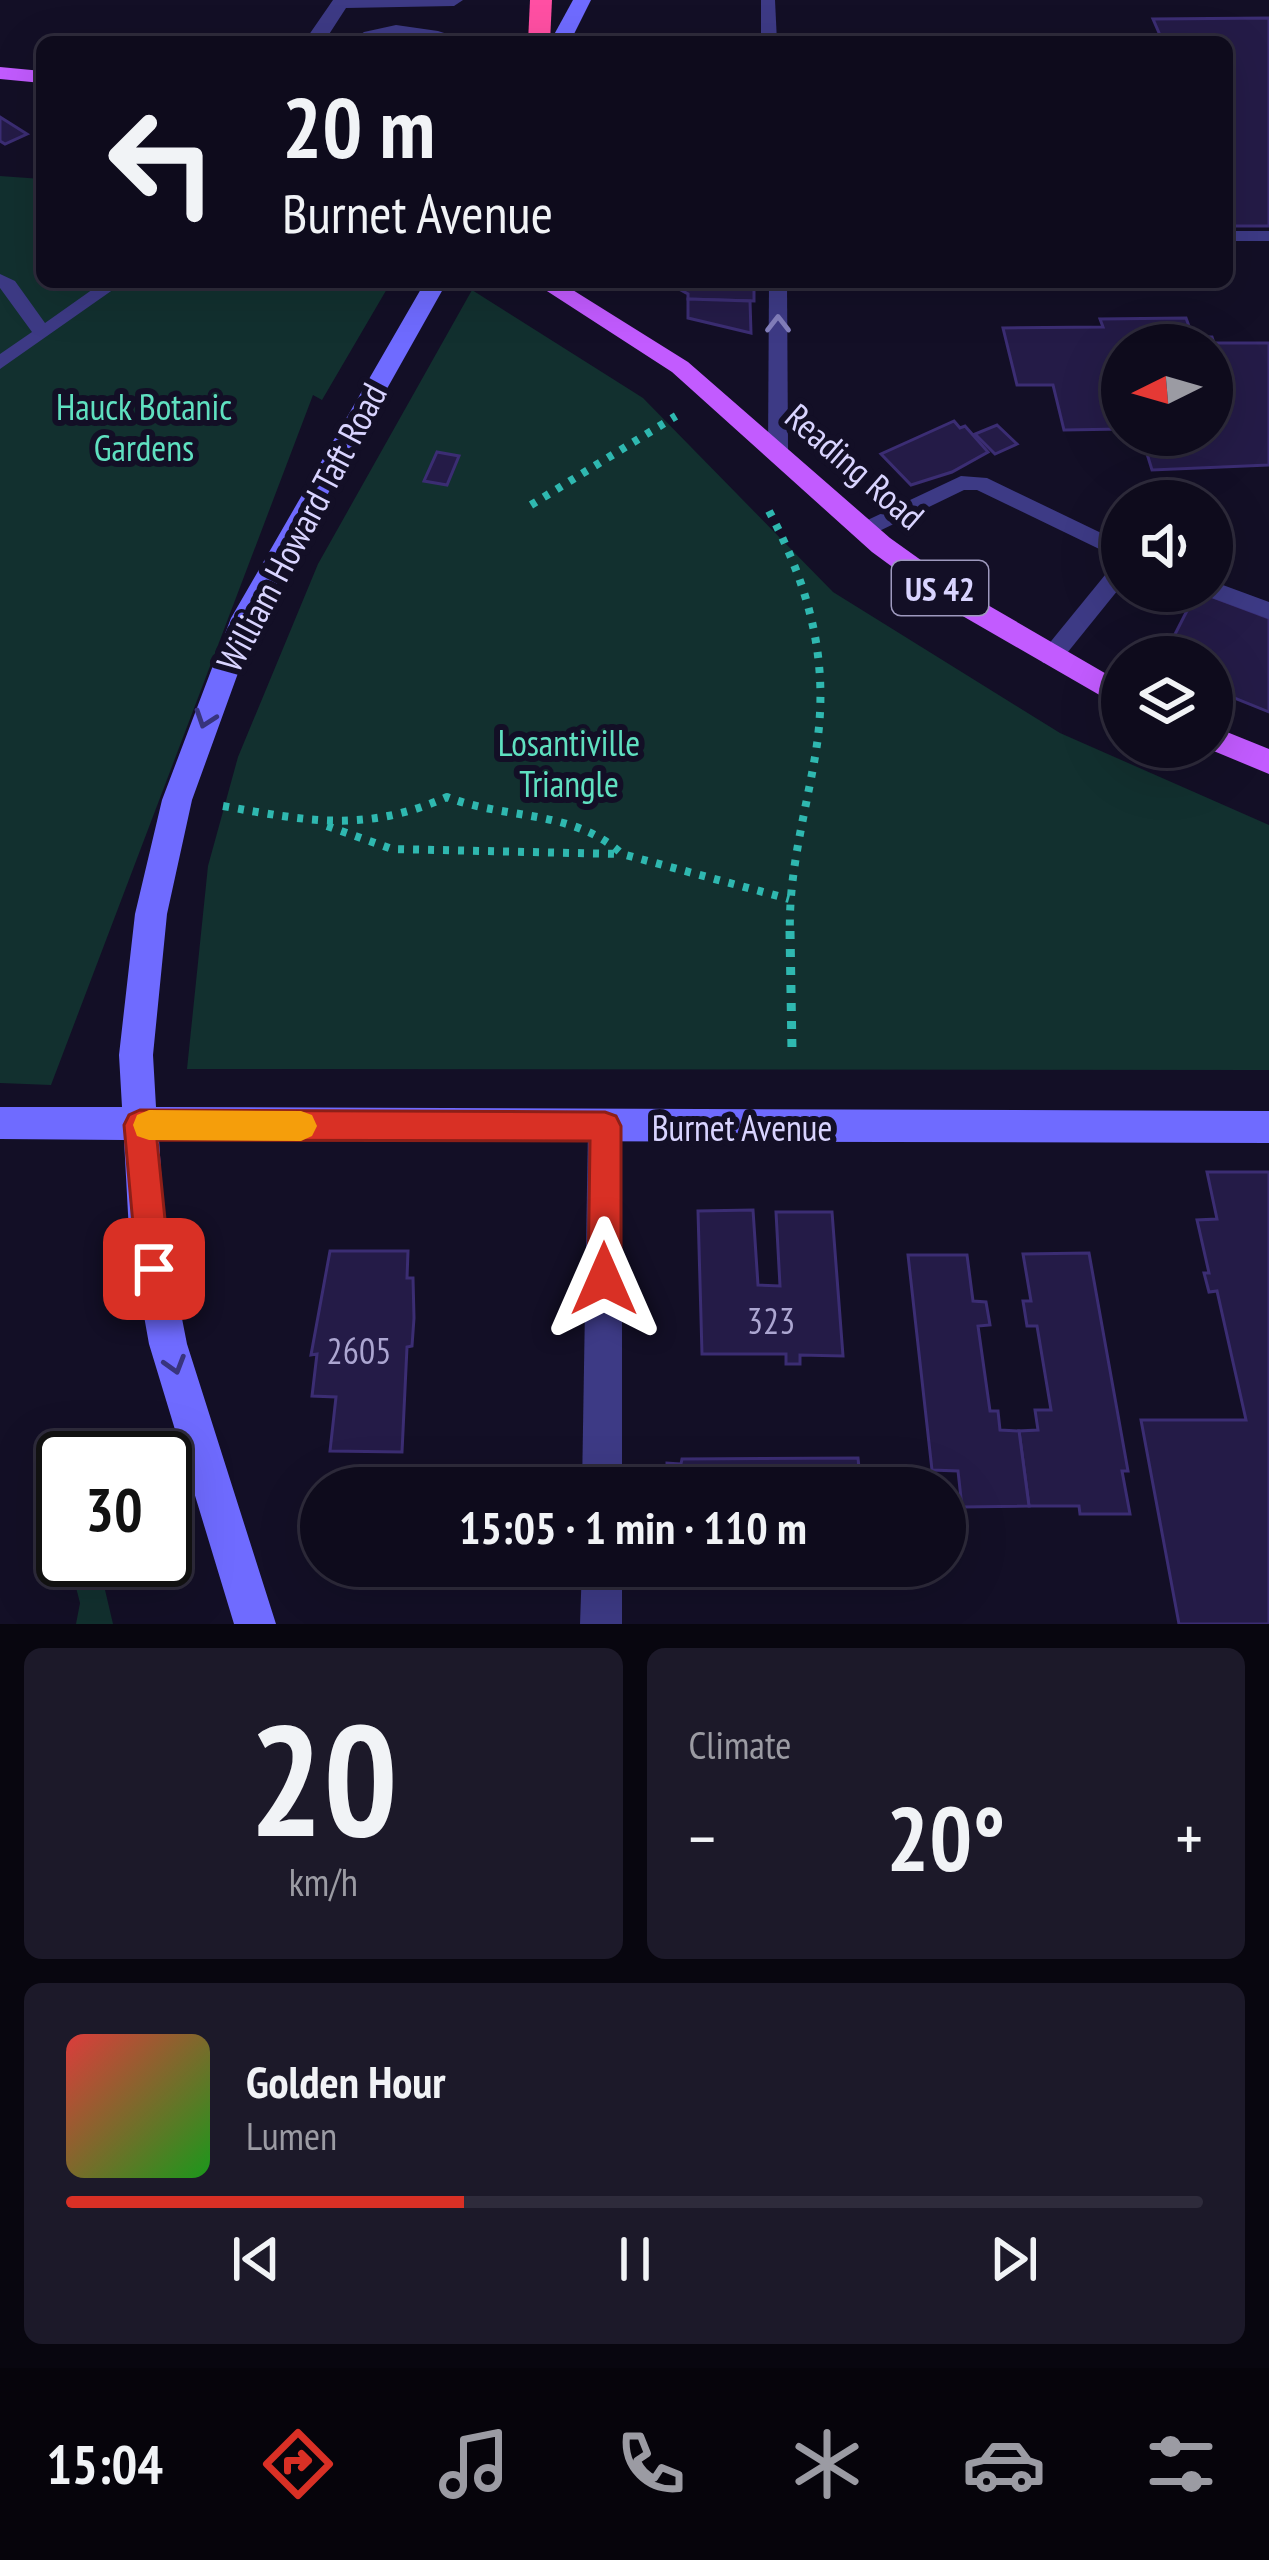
<!DOCTYPE html>
<html lang="en">
<head>
<meta charset="utf-8">
<style>
	body { margin:0; font-family:"PT Sans Narrow",sans-serif; background:#1c1929; color:#f1f3f6; height:100vh; display:flex; flex-direction:column; font-size:45px; white-space:nowrap }
	* { box-sizing:border-box; margin:0 }
	p { font-size:39px; color:#9b9ba3 }
	.icon { flex:none; width:66px; height:66px; fill:none; stroke:currentColor; stroke-width:2; stroke-linecap:round; stroke-linejoin:round }
	.map { position:relative; height:1624px; overflow:hidden }
	.panel { display:flex; flex-direction:column; gap:24px; padding:24px; background:#08060f; flex:1 }
	.panel>* { flex:none }
	.hud { position:absolute; left:36px; top:36px; width:1197px; height:252px; border-radius:18px; box-shadow:0 12px 48px #0002,0 0 0 3px #2e2b3b; background:#0e0b1c; color:#f1f3f6; overflow:hidden }
	.needle { width:78px; rotate:265deg }
	.tools { position:absolute; left:1101px; top:324px; display:grid; gap:24px }
	.tools a { display:grid; place-items:center; width:132px; height:132px; border-radius:50%; background:#0e0b1c; box-shadow:0 12px 48px #0002,0 0 0 3px #2e2b3b; font-size:60px }
	.speed { position:absolute; left:36px; top:1431px; display:flex; gap:24px; font-size:60px; font-weight:700; text-align:center }
	.speed>* { display:grid; place-content:center; width:156px; height:156px; border-radius:50%; background:#0e0b1c; box-shadow:0 12px 48px #0002,0 0 0 3px #2e2b3b; line-height:1 }
	.speed .limit { border:6px solid #111; border-radius:18px; background:#fff; color:#111 }
	.pin { position:absolute; display:grid; place-items:center; width:102px; height:102px; color:#fff; margin:-51px; border-radius:24px; box-shadow:0 6px 18px #0006 }
	.me { position:absolute; width:132px; margin:-66px; rotate:0deg; stroke-linejoin:round; filter:drop-shadow(0 0 9px #0008) }
	.turn { display:flex; align-items:center; gap:42px; height:252px; padding:0 48px; font-size:54px }
	.turn .icon { width:156px; height:156px; stroke-width:2.5 }
	.turn b { display:block; font-size:84px; line-height:102px }
	.big { font-size:90px; font-weight:700; line-height:1.1 }
	.panel .widget { flex:1; display:flex; flex-direction:column; justify-content:center; gap:18px; min-width:0; padding:0 42px; border-radius:18px; background:#1c1929 }
	.panel .dial { align-items:center; gap:0 }
	.dial b { font-size:156px; line-height:1 }
	.song { display:flex; align-items:center; gap:36px }
	.cover { width:144px; height:144px; border-radius:18px; background:linear-gradient(135deg,hsl(0 70% 55%),hsl(120 70% 35%)) }
	.played { height:12px; border-radius:6px; background:linear-gradient(90deg,#d93025 35%,#2e2b3b 35%) }
	.keys { display:flex; justify-content:space-around; direction:ltr }
	.heat { display:flex; justify-content:space-between; align-items:center; font-size:66px; direction:ltr }
	.panel .tiles { flex:1; display:grid; gap:24px; grid-template-columns:1fr 1fr }
	.widget:last-child { grid-column:span 2 }
	.trip { position:absolute; left:300px; top:1467px; width:666px; height:120px; border-radius:60px; background:#0e0b1c; box-shadow:0 12px 48px #0002,0 0 0 3px #2e2b3b; font-weight:700; line-height:120px; text-align:center }
	.tab-bar { display:flex; height:192px; justify-content:space-around; align-items:center; background:#06040b; color:#9b9ba3 }
	.tab-bar .icon { width:84px; height:84px }
	.tab-bar .on { color:#d93025 }
	.tab-bar b { font-size:54px; color:#f1f3f6 }
	.map>svg:first-child { display:block }
	.green { fill:#12302f }
	.building { fill:#241b47; stroke:#3b2d73; stroke-width:3 }
	.lines { fill:none; stroke-linecap:round; stroke-linejoin:round }
	.path-far1 { stroke:#2fb8b0; stroke-width:8; stroke-dasharray:6 9; stroke-linecap:butt }
	.path { stroke:#2fb8b0; stroke-width:9; stroke-dasharray:8 10; stroke-linecap:butt }
	.lane { fill:#3d3a85; fill-rule:evenodd }
	.street { fill:#3d3a85; fill-rule:evenodd }
	.secondary { fill:#6f6bff; fill-rule:evenodd }
	.primary { fill:#c25bff; fill-rule:evenodd }
	.highway { fill:#ff4fa3; fill-rule:evenodd }
	.oneway { stroke:#837fbc }
	.oneway2 { stroke:#38347d }
	.route { fill:#d93025; stroke:#8d1f18; stroke-width:3 }
	.slow { fill:#f59e0b }
	.labels { text-anchor:middle; dominant-baseline:central; stroke-width:12; stroke-linejoin:round; paint-order:stroke }
	.shield { fill:#130f26; stroke:#9e99be; stroke-width:3 }
	.shield-label { font-size:33px; font-weight:bold; fill:#d9d4ff }
	.park-label { font-size:36px; fill:#5fe0c0; stroke:#130f26 }
	.street-label { font-size:36px; fill:#d9d4ff; stroke:#130f26 }
	.near-number-label { font-size:36px; fill:#aca6d1 }
</style>
</head>
<body>
<div class="map">
<svg width="1269" height="1624" viewBox="0 0 1269 1624">
	<rect width="100%" height="100%" fill="#130f26"/>
	<!-- green -->
	<g class="green">
		<polygon points="0,176 42,179 42,282 391,282 322,400 313,395 51,1085 0,1083"/>
		<polygon points="472,290 643,398 833,592 1060,733 1269,825 1269,1070 187,1069 208,866 238,757 318,564"/>
		<polygon points="69,1560 98,1560 113,1624 76,1624 80,1603"/>
	</g>
	<!-- building -->
	<g class="building">
		<polygon points="1269,18 1269,226 1227,226 1227,42 1163,42 1153,19"/>
		<polygon points="0,117 27,134 5,144 0,141"/>
		<polygon points="666,282 754,282 754,301 688,299 688,294"/>
		<polygon points="688,299 750,301 751,333 688,318"/>
		<polygon points="1186,318 1193,337 1212,337 1214,343 1269,343 1269,465 1152,470 1144,444 1128,444 1125,435 1212,435 1212,345 1122,345 1122,429 1064,430 1053,385 1017,385 1003,328 1103,327 1100,319"/>
		<polygon points="954,421 960,428 965,426 988,452 952,472 911,485 881,454"/>
		<polygon points="997,425 1017,444 995,454 975,434"/>
		<polygon points="437,452 459,456 447,485 424,481"/>
		<polygon points="1197,591 1269,618 1269,712 1212,689 1212,657 1148,657 1155,645 1167,650"/>
		<polygon points="1207,1172 1269,1172 1269,1624 1179,1624 1141,1420 1246,1420 1217,1291 1209,1292 1204,1273 1209,1273 1197,1220 1217,1219"/>
		<polygon points="753,1210 758,1285 780,1286 776,1212 832,1212 843,1356 800,1355 800,1364 786,1364 786,1354 702,1354 698,1211"/>
		<polygon points="330,1251 408,1251 407,1278 413,1278 414,1318 412,1346 407,1347 402,1452 330,1451 336,1397 312,1396 317,1354 311,1355"/>
		<polygon points="1089,1253 1128,1471 1122,1471 1130,1514 1080,1514 1079,1506 1029,1506 1019,1431 1038,1430 1035,1410 1051,1410 1037,1326 1027,1326 1023,1301 1031,1301 1023,1254"/>
		<polygon points="908,1255 967,1255 973,1301 986,1302 990,1325 978,1326 990,1411 998,1411 1000,1430 1019,1431 1029,1506 962,1507 958,1471 932,1470"/>
		<polygon points="858,1458 861,1488 667,1488 667,1463 681,1464 682,1459"/>
	</g>
	<g class="lines">
		<!-- path-far1 -->
		<g class="path-far1">
			<polyline points="531,505 676,416"/>
			<path d="M769 511C810 589 830 662 816 751 806 812 788 872 790 934"/>
			<path d="M223 806C308 821 365 833 447 797 506 820 573 809 622 854L789 899"/>
			<polyline points="327,826 392,849 620,854"/>
		</g>
		<!-- path -->
		<polyline class="path" points="790,931 792,1051"/>
		<!-- lane -->
		<g class="lane">
			<polygon points="761,0 775,0 777,42 761,42"/>
			<polygon points="396,25 438,31 472,42 396,35 369,42 350,42 364,32"/>
			<rect x="1227" y="231" width="42" height="10"/>
			<polygon points="0,274 15,281 45,323 103,282 124,282 0,369 0,354 32,332 0,288"/>
			<polygon points="769,282 787,282 788,450 778,457 768,450"/>
			<polygon points="961,476 987,478 1122,543 1122,560 977,490 964,490 871,535 864,537 854,530 857,525"/>
			<polygon points="1122,562 1122,585 1059,663 1043,663 1040,657 1043,651 1114,564"/>
			<polygon points="1212,581 1269,602 1269,619 1204,595 1202,591 1212,591"/>
		</g>
		<!-- street -->
		<g class="street">
			<polygon points="333,0 463,0 454,6 346,8 324,42 304,42"/>
			<polygon points="605,1111 617,1115 622,1127 622,1488 582,1488 588,1127 593,1115"/>
			<polygon points="582,1566 622,1566 622,1624 580,1624"/>
		</g>
		<!-- secondary -->
		<g class="secondary">
			<polygon points="573,0 591,0 570,42 550,42"/>
			<polygon points="425,282 447,282 258,618 192,800 167,914 153,1055 156,1107 1269,1111 1269,1143 159,1140 165,1232 187,1344 276,1624 234,1624 149,1344 129,1232 124,1140 0,1139 0,1107 122,1107 119,1055 135,914 162,800 231,618"/>
		</g>
		<!-- primary -->
		<g class="primary">
			<polygon points="0,67 42,71 42,83 0,79"/>
			<polygon points="533,282 560,282 688,362 890,538 967,593 1122,683 1122,708 947,607 872,552 672,372"/>
			<polygon points="1212,726 1269,749 1269,774 1204,747 1212,747"/>
		</g>
		<!-- highway -->
		<polygon class="highway" points="530,0 552,0 550,42 528,42"/>
	</g>
	<!-- one-way arrows -->
	<defs><path id="oneway-chevron" d="M-2-3.5L2.5 0L-2 3.5" fill="none" stroke-width="1.6" stroke-linecap="round" stroke-linejoin="round" transform="scale(3)"/></defs>
	<use class="oneway" href="#oneway-chevron" transform="translate(778 324) rotate(-90)"/>
	<g class="oneway2">
		<use href="#oneway-chevron" transform="translate(205 719) rotate(109)"/>
		<use href="#oneway-chevron" transform="translate(175 1365) rotate(73)"/>
	</g>
	<!-- route -->
	<polygon class="route" points="140,1110 605,1112 616,1116 621,1126 621,1279 616,1291 604,1296 592,1291 588,1279 590,1141 157,1140 170,1269 166,1281 154,1286 142,1281 137,1269 124,1125 129,1115"/>
	<!-- slow -->
	<polygon class="slow" points="149,1110 301,1111 312,1115 317,1126 312,1136 301,1141 149,1140 137,1136 133,1125 137,1115"/>
	<g class="labels">
		<!-- shield labels -->
		<rect class="shield" x="892" y="561" width="96" height="54" rx="9"/>
		<g class="shield-label">
			<text x="940" y="588">US 42</text>
		</g>
		<!-- park labels -->
		<g class="park-label">
			<text x="144" y="406">Hauck Botanic<tspan x="144" dy="41">Gardens</tspan></text>
			<text x="569" y="742">Losantiville<tspan x="569" dy="41">Triangle</tspan></text>
		</g>
		<!-- street labels -->
		<g class="street-label">
			<text transform="translate(855 466) rotate(41)">Reading Road</text>
			<text transform="translate(301 527) rotate(-62)">William Howard Taft Road</text>
			<text x="742" y="1127">Burnet Avenue</text>
		</g>
		<!-- near-number labels -->
		<g class="near-number-label">
			<text x="771" y="1320">323</text>
			<text x="359" y="1350">2605</text>
		</g>
	</g>
</svg>
<div class="tools">
<a><svg class="needle" viewBox="-14 -14 28 28"><path d="M0-13l5 13h-10z" fill="#e53935"/><path d="M0 13l5-13h-10z" fill="#9b9ba3"/></svg></a>
<a><svg class="icon" aria-label="sound" viewBox="0 0 24 24"><path d="M4 9h4l5-4v14l-5-4H4zM17 9q2 3 0 6"/></svg></a>
<a><svg class="icon" aria-label="layers" viewBox="0 0 24 24"><path d="M12 4l9 5-9 5-9-5zM3 14l9 5 9-5"/></svg></a>
</div>
<div class="speed"><div class="limit">30</div></div>
<div class="pin" style="left:154px;top:1269px;background:#d93025"><svg class="icon" aria-label="arrive" viewBox="0 0 24 24"><path d="M6 21V4h12l-3 4 3 4H6"/></svg></div>
<svg class="me" style="left:604px;top:1279px" viewBox="-20 -20 40 40"><path d="M0-17L14 15 0 8-14 15z" fill="#d93025" stroke="#fff" stroke-width="4"/></svg>
<div class="trip">15:05 · 1 min · 110 m</div>
<div class="hud">
<div class="turn"><svg class="icon" aria-label="left" viewBox="0 0 24 24"><path d="M17 20v-9H6M10 6l-5 5 5 5"/></svg><div><b>20 m</b>Burnet Avenue</div></div>
</div>
</div>
<section class="panel">
<div class="tiles">
<div class="widget dial"><b>20</b><p>km/h</p></div>
<div class="widget"><p>Climate</p>
<div class="heat"><a>−</a><b class="big">20°</b><a>+</a></div>
</div>
<div class="widget">
<div class="song"><i class="cover"></i><div><b>Golden Hour</b><p>Lumen</p></div></div>
<div class="played"></div>
<div class="keys"><svg class="icon" aria-label="previous" viewBox="0 0 24 24"><path d="M18 5L8 12l10 7zM5 5v14"/></svg><svg class="icon" aria-label="pause" viewBox="0 0 24 24"><path d="M8 5v14M16 5v14"/></svg><svg class="icon" aria-label="next" viewBox="0 0 24 24"><path d="M6 5l10 7-10 7zM19 5v14"/></svg></div>
</div>
</div>
</section>
<nav class="tab-bar">
<b>15:04</b>
<svg class="icon on" aria-label="directions" viewBox="0 0 24 24"><path d="M12 3l9 9-9 9-9-9zM9 14v-3h6M13 9l2 2-2 2"/></svg>
<svg class="icon" aria-label="music" viewBox="0 0 24 24"><path d="M9 18V5l10-2v13"/><circle cx="6" cy="18" r="3"/><circle cx="16" cy="16" r="3"/></svg>
<svg class="icon" aria-label="phone" viewBox="0 0 24 24"><path d="M5 4h4l2 5-3 2q2 4 5 5l2-3 5 2v4C11 20 4 13 5 4z"/></svg>
<svg class="icon" aria-label="climate" viewBox="0 0 24 24"><path d="M12 3v18M4 7l16 10M4 17L20 7"/></svg>
<svg class="icon" aria-label="car" viewBox="0 0 24 24"><path d="M5 17H2v-5l4-1 3-4h7l3 4 3 1v5h-3M9 17h6M6 11h13"/><circle cx="7" cy="17" r="2"/><circle cx="17" cy="17" r="2"/></svg>
<svg class="icon" aria-label="filters" viewBox="0 0 24 24"><path d="M4 7h16M4 17h16"/><circle cx="9" cy="7" r="2"/><circle cx="15" cy="17" r="2"/></svg>
</nav>
</body>
</html>
